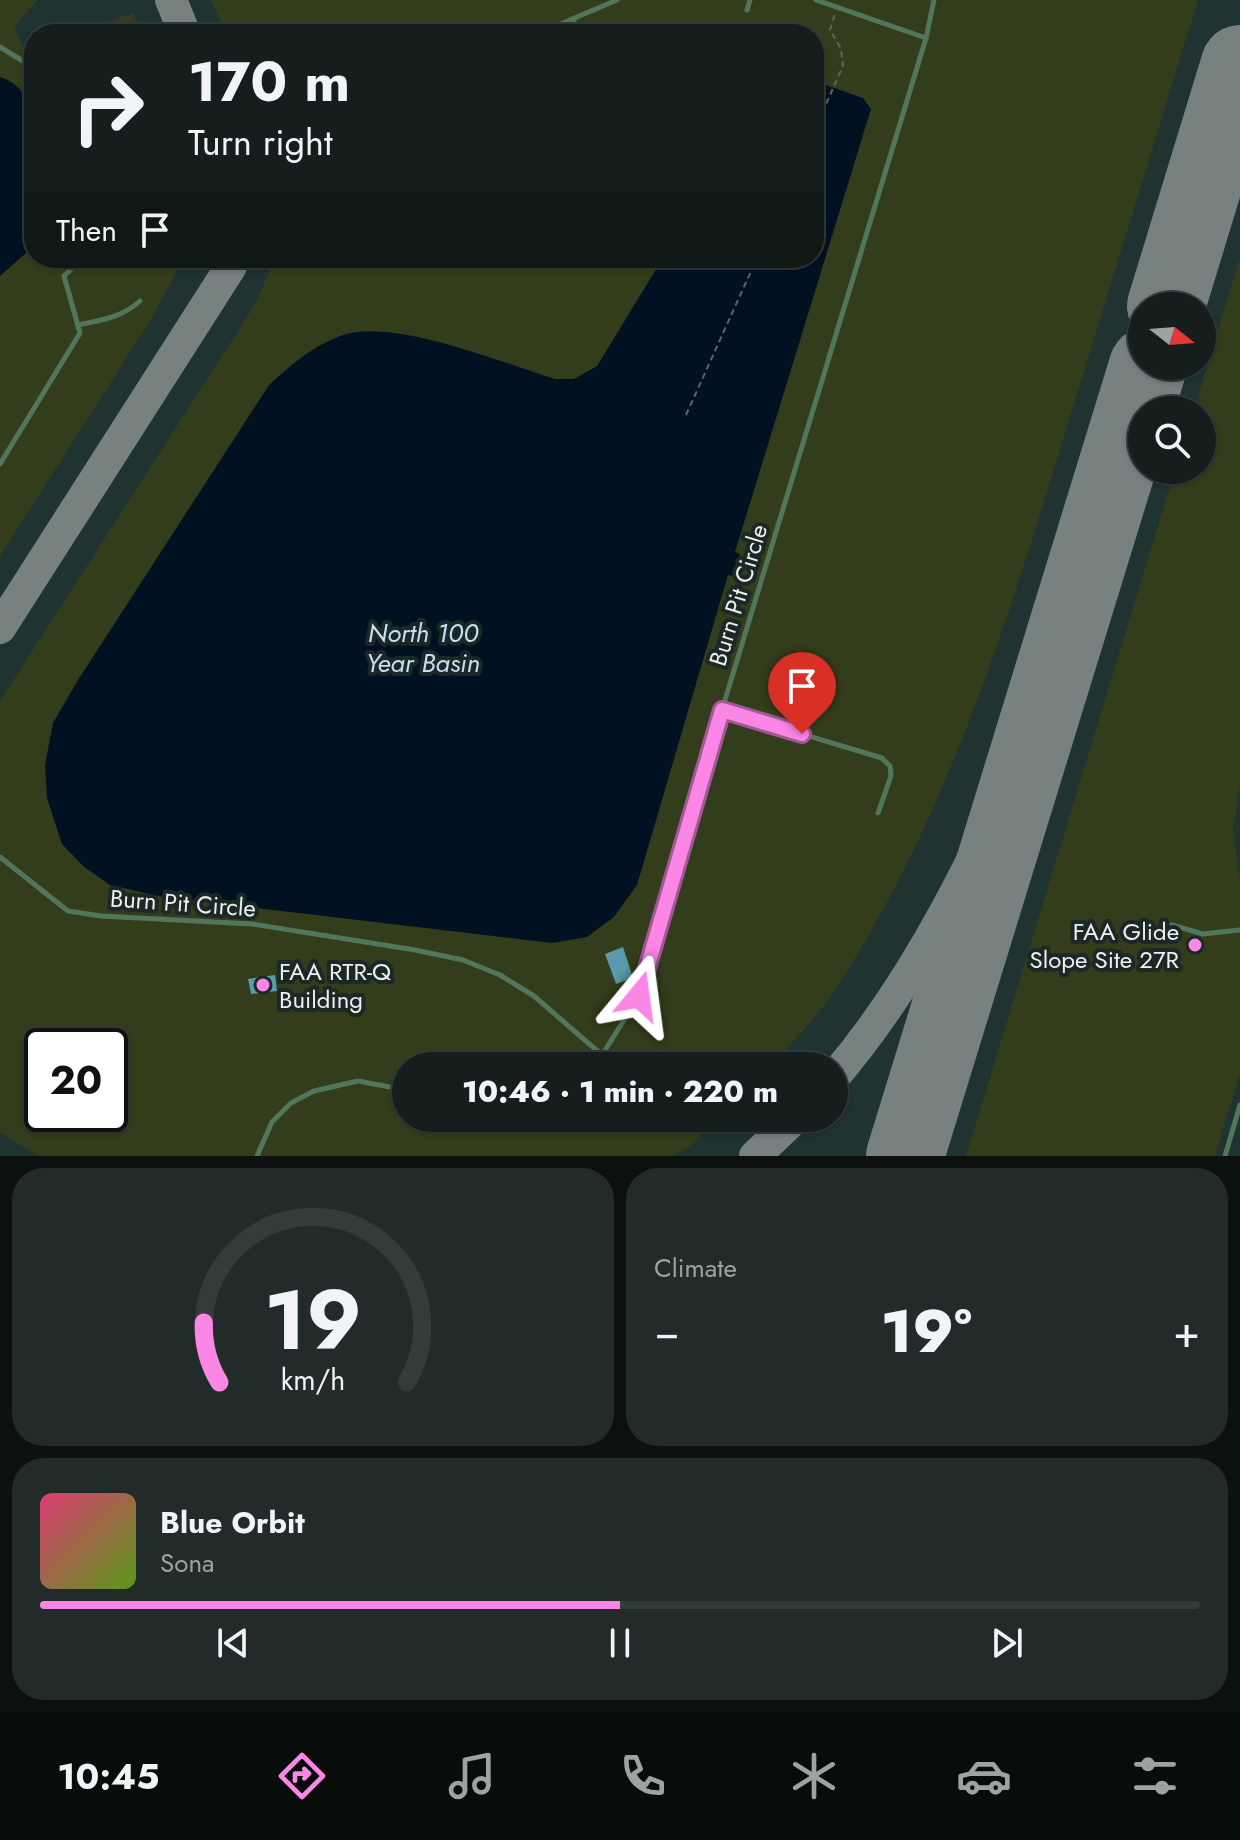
<!DOCTYPE html>
<html lang="en">
<head>
<meta charset="utf-8">
<style>
	body { margin:0; font-family:Jost,sans-serif; background:#222b29; color:#f1f3f6; height:100vh; display:flex; flex-direction:column; font-size:30px; white-space:nowrap }
	* { box-sizing:border-box; margin:0 }
	p { font-size:26px; color:#9da2a3 }
	.icon { flex:none; width:44px; height:44px; fill:none; stroke:currentColor; stroke-width:2; stroke-linecap:round; stroke-linejoin:round }
	.map { position:relative; height:1156px; overflow:hidden }
	.details { display:flex; flex-direction:column; gap:12px; padding:12px; background:#0c100f; flex:1 }
	.details>* { flex:none }
	.hud { position:absolute; left:24px; top:24px; width:800px; height:244px; border-radius:32px; box-shadow:0 2px 6px #0004,0 0 0 2px #343c3b; background:#151e1c; color:#f1f3f6; overflow:hidden }
	.needle { width:52px; rotate:107deg }
	.fabs { position:absolute; left:1128px; top:292px; display:grid; gap:16px }
	.fabs a { display:grid; place-items:center; width:88px; height:88px; border-radius:50%; background:#151e1c; box-shadow:0 2px 6px #0004,0 0 0 2px #343c3b; font-size:40px }
	.speed { position:absolute; left:24px; top:1028px; display:flex; gap:16px; font-size:40px; font-weight:700; text-align:center }
	.speed>* { display:grid; place-content:center; width:104px; height:104px; border-radius:50%; background:#151e1c; box-shadow:0 2px 6px #0004,0 0 0 2px #343c3b; line-height:1 }
	.speed .limit { border:4px solid #111; border-radius:12px; background:#fff; color:#111 }
	.pin { position:absolute; display:grid; place-items:center; width:68px; height:68px; color:#fff; margin:-82px -34px; border-radius:50% 50% 50% 0; rotate:-45deg; box-shadow:0 0 8px #0007 }
	.pin .icon { rotate:45deg }
	.me { position:absolute; width:88px; margin:-44px; rotate:16deg; stroke-linejoin:round; filter:drop-shadow(0 0 6px #0008) }
	.turn { display:flex; align-items:center; gap:28px; height:168px; padding:0 32px; font-size:36px }
	.turn .icon { width:104px; height:104px; stroke-width:2.5 }
	.turn b { display:block; font-size:56px; line-height:68px }
	.then { display:flex; align-items:center; height:76px; padding:0 32px; background:#0003; gap:16px; font-size:30px }
	.big { font-size:60px; font-weight:800; line-height:1.1 }
	.details .widget { flex:1; display:flex; flex-direction:column; justify-content:center; gap:12px; min-width:0; padding:0 28px; border-radius:32px; background:#222b29 }
	.details .dial { align-items:center; gap:0 }
	.dial svg { height:208px; overflow:visible; fill:none; stroke:#343c3b; stroke-width:7; stroke-linecap:round; text-anchor:middle }
	.dial text { fill:#f1f3f6; stroke:none }
	.song { display:flex; align-items:center; gap:24px }
	.cover { width:96px; height:96px; border-radius:12px; background:linear-gradient(135deg,hsl(340 70% 55%),hsl(90 70% 35%)) }
	.played { height:8px; border-radius:4px; background:linear-gradient(90deg,#fa87e6 50%,#343c3b 50%) }
	.keys { display:flex; justify-content:space-around; direction:ltr }
	.heat { display:flex; justify-content:space-between; align-items:center; font-size:44px; direction:ltr }
	.details .tiles { flex:1; display:grid; gap:12px; grid-template-columns:1fr 1fr }
	.widget:last-child { grid-column:span 2 }
	.trip { position:absolute; left:392px; top:1052px; width:456px; height:80px; border-radius:40px; background:#151e1c; box-shadow:0 2px 6px #0004,0 0 0 2px #343c3b; font-weight:800; line-height:80px; text-align:center }
	.tabs { display:flex; height:128px; justify-content:space-around; align-items:center; background:#080c0b; color:#9da2a3 }
	.tabs .icon { width:56px; height:56px }
	.tabs .active { color:#fa87e6 }
	.tabs b { font-size:36px; color:#f1f3f6 }
	.map>svg:first-child { display:block }
	.built { fill:#1f3330; fill-rule:evenodd }
	.green { fill:#333d1b; fill-rule:evenodd }
	.water { fill:#001121 }
	.lines { fill:none; stroke-linecap:round; stroke-linejoin:round }
	.taxiway { stroke:#778180; stroke-width:32 }
	.runway { stroke:#778180; stroke-width:78 }
	.building { fill:#599baa }
	.path { stroke:#5b6664; stroke-width:2; stroke-dasharray:6 4; stroke-linecap:butt }
	.service { stroke:#52765c; stroke-width:5 }
	.route-casing { stroke:#a25896; stroke-width:20 }
	.route { stroke:#fa87e6; stroke-width:14 }
	.poi-dot { fill:#fa87e6; stroke:#1c2826; stroke-width:3 }
	.labels { text-anchor:middle; dominant-baseline:central; stroke-width:8; stroke-linejoin:round; paint-order:stroke }
	.street-label { font-size:24px; fill:#eaf1f0; stroke:#1c2826 }
	.poi-label { font-size:24px; fill:#eaf1f0; stroke:#1c2826; text-anchor:end }
	.water-label { font-size:26px; font-style:italic; fill:#c6dff5; stroke:#1c2826 }
</style>
</head>
<body>
<div class="map">
<svg width="1240" height="1156" viewBox="0 0 1240 1156">
	<rect width="100%" height="100%" fill="#1c2826"/>
	<!-- built -->
	<path class="built" d="M0 0H1240V1156H0ZM34 34H814V258H34ZM1142 306H1202V366H1142ZM1142 410H1202V470H1142ZM42 1046H110V1114H42ZM406 1066H834V1118H406Z"/>
	<!-- green -->
	<g class="green">
		<polygon points="0,0 38,0 14,26 24,50 34,47 34,258 184,258 150,321 0,556"/>
		<path d="M211 0H1198C1155 139 1113 278 1070 417 1010 614 948 818 834 992 816 1018 792 1042 771 1066H406V1118H719L690 1146 674 1156H38L0 1132V701L256 303 275 258H814V34H226ZM42 1046H110V1114H42Z"/>
		<polygon points="133,13 142,34 72,34"/>
		<polygon points="1240,258 1240,785 1233,830 1240,880 1240,1073 1215,1156 966,1156 1175,470 1202,470 1202,410 1194,410"/>
	</g>
	<!-- water -->
	<g class="water">
		<path d="M0 77C19 83 27 97 34 114V246L0 276Z"/>
		<path d="M814 81 863 98 871 109 735 552 740 554 732 576 728 575 637 885 614 917 587 937 552 943 163 897 110 885 83 866 62 844 47 798 45 765 53 723 78 680 269 385C291 365 311 347 340 336 390 316 502 363 555 379H574L597 366 663 258H814Z"/>
	</g>
	<g class="lines">
		<!-- taxiway -->
		<g class="taxiway">
			<polyline points="171,0 185,34"/>
			<polyline points="0,628 230,268 234,258"/>
			<path d="M834 1077C927 968 983 840 1042 711"/>
			<polyline points="755,1156 795,1118"/>
		</g>
		<!-- runway -->
		<g class="runway">
			<polyline points="1166,306 1240,64"/>
			<polyline points="905,1156 1148,366"/>
		</g>
	</g>
	<!-- building -->
	<g class="building">
		<polygon points="623,947 633,978 616,984 605,954"/>
		<polygon points="275,975 277,991 251,994 248,979"/>
	</g>
	<g class="lines">
		<!-- path -->
		<g class="path">
			<polyline points="814,131 843,66 841,49 830,30 835,14"/>
			<polyline points="686,415 757,258"/>
		</g>
		<!-- service -->
		<g class="service">
			<polyline points="816,0 926,38"/>
			<polyline points="747,10 750,0"/>
			<polyline points="573,19 579,34"/>
			<polyline points="537,34 617,0"/>
			<polyline points="0,47 34,68"/>
			<path d="M78 325C101 320 121 318 140 301"/>
			<polyline points="0,464 80,333 64,276 83,258"/>
			<polyline points="722,710 882,758 890,766 891,776 878,813"/>
			<polyline points="0,857 68,911 101,916 252,924 415,950 463,960 500,975 534,996 602,1055 639,996 722,710 926,38 934,0"/>
			<polyline points="1172,925 1203,934 1240,930"/>
			<polyline points="594,1066 602,1055"/>
			<polyline points="257,1156 272,1122 291,1103 314,1091 358,1081 406,1090"/>
			<polyline points="1225,1156 1240,1105"/>
		</g>
	</g>
	<g class="lines">
		<!-- route casing -->
		<g class="route-casing">
			<polyline id="route" points="639,996 722,710 802,734"/>
		</g>
		<!-- route -->
		<use href="#route" class="route"/>
	</g>
	<!-- markers -->
	<g class="poi-dot">
		<circle cx="1195" cy="945" r="8"/>
		<circle cx="263" cy="985" r="8"/>
	</g>
	<g class="labels">
		<!-- street labels -->
		<g class="street-label">
			<text transform="translate(738 595) rotate(-73)">Burn Pit Circle</text>
			<text transform="translate(183 903) rotate(4)">Burn Pit Circle</text>
		</g>
		<!-- poi labels -->
		<g class="poi-label">
			<text x="1179" y="931">FAA Glide<tspan x="1179" dy="28">Slope Site 27R</tspan></text>
			<text x="279" y="971" text-anchor="start">FAA RTR-Q<tspan x="279" dy="28">Building</tspan></text>
		</g>
		<!-- water labels -->
		<g class="water-label">
			<text x="423" y="633">North 100<tspan x="423" dy="30">Year Basin</tspan></text>
		</g>
	</g>
</svg>
<div class="fabs">
<a><svg class="needle" viewBox="-14 -14 28 28"><path d="M0-13l5 13h-10z" fill="#e53935"/><path d="M0 13l5-13h-10z" fill="#9da2a3"/></svg></a>
<a><svg class="icon" aria-label="search" viewBox="0 0 24 24"><circle cx="10" cy="10" r="6"/><path d="M15 15l6 6"/></svg></a>
</div>
<div class="speed"><div class="limit">20</div></div>
<div class="pin" style="left:802px;top:734px;background:#d93025"><svg class="icon" aria-label="arrive" viewBox="0 0 24 24"><path d="M6 21V4h12l-3 4 3 4H6"/></svg></div>
<svg class="me" style="left:639px;top:996px" viewBox="-20 -20 40 40"><path d="M0-17L14 15 0 8-14 15z" fill="#fa87e6" stroke="#fff" stroke-width="4"/></svg>
<div class="trip">10:46 · 1 min · 220 m</div>
<div class="hud">
<div class="turn"><svg class="icon" aria-label="right" viewBox="0 0 24 24"><path d="M7 20v-9h11M14 6l5 5-5 5"/></svg><div><b>170 m</b>Turn right</div></div>
<div class="then">Then<svg class="icon" aria-label="arrive" viewBox="0 0 24 24"><path d="M6 21V4h12l-3 4 3 4H6"/></svg></div>
</div>
</div>
<section class="details">
<div class="tiles">
<div class="widget dial"><svg viewBox="0 0 100 80">
<path d="M14 69A42 42 0 1 1 86 69"/>
<path d="M14 69A42 42 0 0 1 8 46" stroke="#fa87e6"/>
<text x="50" y="56" font-size="32" font-weight="700">19</text>
<text x="50" y="72" font-size="11">km/h</text>
</svg></div>
<div class="widget"><p>Climate</p>
<div class="heat"><a>−</a><b class="big">19°</b><a>+</a></div>
</div>
<div class="widget">
<div class="song"><i class="cover"></i><div><b>Blue Orbit</b><p>Sona</p></div></div>
<div class="played"></div>
<div class="keys"><svg class="icon" aria-label="previous" viewBox="0 0 24 24"><path d="M18 5L8 12l10 7zM5 5v14"/></svg><svg class="icon" aria-label="pause" viewBox="0 0 24 24"><path d="M8 5v14M16 5v14"/></svg><svg class="icon" aria-label="next" viewBox="0 0 24 24"><path d="M6 5l10 7-10 7zM19 5v14"/></svg></div>
</div>
</div>
</section>
<nav class="tabs">
<b>10:45</b>
<svg class="icon active" aria-label="directions" viewBox="0 0 24 24"><path d="M12 3l9 9-9 9-9-9zM9 14v-3h6M13 9l2 2-2 2"/></svg>
<svg class="icon" aria-label="music" viewBox="0 0 24 24"><path d="M9 18V5l10-2v13"/><circle cx="6" cy="18" r="3"/><circle cx="16" cy="16" r="3"/></svg>
<svg class="icon" aria-label="phone" viewBox="0 0 24 24"><path d="M5 4h4l2 5-3 2q2 4 5 5l2-3 5 2v4C11 20 4 13 5 4z"/></svg>
<svg class="icon" aria-label="climate" viewBox="0 0 24 24"><path d="M12 3v18M4 7l16 10M4 17L20 7"/></svg>
<svg class="icon" aria-label="car" viewBox="0 0 24 24"><path d="M5 17H2v-5l4-1 3-4h7l3 4 3 1v5h-3M9 17h6M6 11h13"/><circle cx="7" cy="17" r="2"/><circle cx="17" cy="17" r="2"/></svg>
<svg class="icon" aria-label="filters" viewBox="0 0 24 24"><path d="M4 7h16M4 17h16"/><circle cx="9" cy="7" r="2"/><circle cx="15" cy="17" r="2"/></svg>
</nav>
</body>
</html>
